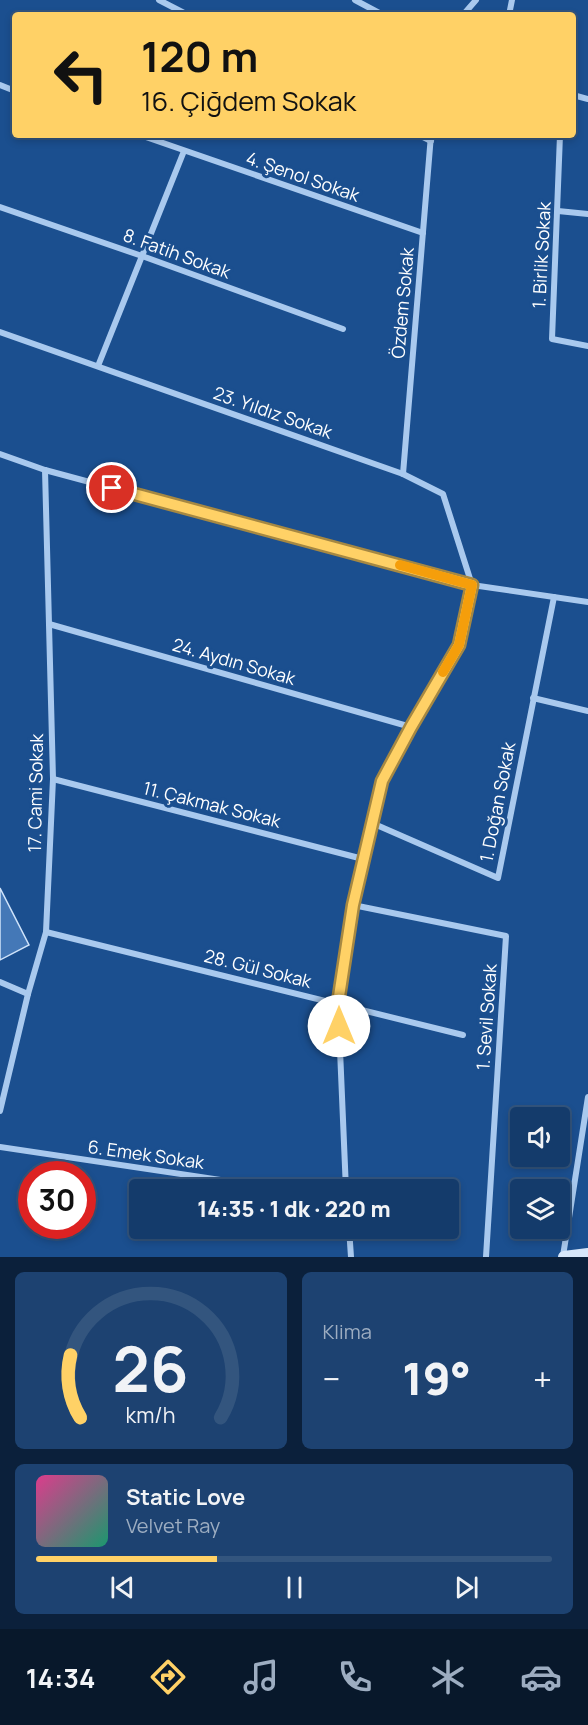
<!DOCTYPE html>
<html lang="tr">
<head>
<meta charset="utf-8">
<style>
	body { margin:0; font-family:Manrope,sans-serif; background:#1d4271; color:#f1f3f6; height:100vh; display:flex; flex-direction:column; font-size:22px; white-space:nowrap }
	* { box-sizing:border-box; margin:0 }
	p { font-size:20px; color:#9dadc1 }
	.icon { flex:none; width:33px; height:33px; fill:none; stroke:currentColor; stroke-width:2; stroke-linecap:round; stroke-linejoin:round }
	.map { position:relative; height:1257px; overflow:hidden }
	.sheet { display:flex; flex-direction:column; gap:15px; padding:15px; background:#0b203b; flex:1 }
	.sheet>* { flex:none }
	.hud { position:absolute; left:12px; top:12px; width:564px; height:126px; border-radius:6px; box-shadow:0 3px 9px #0003,0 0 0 2px #33557e; background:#ffd166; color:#111; overflow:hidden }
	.buttons { position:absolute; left:510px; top:1107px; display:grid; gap:12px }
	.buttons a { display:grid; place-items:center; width:60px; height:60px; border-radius:6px; background:#143b6b; box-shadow:0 3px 9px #0003,0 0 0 2px #33557e; font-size:30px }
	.speed { position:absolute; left:18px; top:1161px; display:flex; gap:12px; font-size:30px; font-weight:700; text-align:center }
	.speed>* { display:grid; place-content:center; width:78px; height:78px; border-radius:50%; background:#143b6b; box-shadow:0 3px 9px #0003,0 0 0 2px #33557e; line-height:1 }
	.speed .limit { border:9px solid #d22; background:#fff; color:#111 }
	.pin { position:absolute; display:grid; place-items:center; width:51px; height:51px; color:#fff; margin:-26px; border:3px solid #fff; border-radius:50%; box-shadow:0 2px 6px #0007 }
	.me { position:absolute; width:66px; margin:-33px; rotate:0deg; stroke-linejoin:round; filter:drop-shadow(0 0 4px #0008) }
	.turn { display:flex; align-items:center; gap:21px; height:126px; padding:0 30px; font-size:27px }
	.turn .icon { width:78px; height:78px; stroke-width:2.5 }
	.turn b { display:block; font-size:42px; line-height:51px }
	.big { font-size:45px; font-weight:800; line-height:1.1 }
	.sheet .widget { flex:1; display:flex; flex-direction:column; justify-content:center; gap:9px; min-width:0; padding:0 21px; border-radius:9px; background:#1d4271 }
	.sheet .dial { align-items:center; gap:0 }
	.dial svg { height:156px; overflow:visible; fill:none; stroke:#33557e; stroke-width:7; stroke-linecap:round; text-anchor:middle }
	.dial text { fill:#f1f3f6; stroke:none }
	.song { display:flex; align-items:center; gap:18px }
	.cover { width:72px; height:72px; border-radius:9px; background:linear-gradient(135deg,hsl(330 70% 55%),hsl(160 70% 35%)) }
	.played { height:6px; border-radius:3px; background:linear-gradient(90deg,#ffd166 35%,#33557e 35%) }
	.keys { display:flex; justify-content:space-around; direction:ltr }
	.heat { display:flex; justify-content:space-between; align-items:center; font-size:33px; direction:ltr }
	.sheet .tiles { flex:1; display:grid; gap:15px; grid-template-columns:1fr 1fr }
	.widget:last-child { grid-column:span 2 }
	.trip { position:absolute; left:129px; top:1179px; width:330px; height:60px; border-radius:6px; background:#143b6b; box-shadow:0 3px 9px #0003,0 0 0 2px #33557e; font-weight:800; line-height:60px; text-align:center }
	.dock { display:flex; height:96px; justify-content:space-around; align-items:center; background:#08182b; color:#9dadc1 }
	.dock .icon { width:42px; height:42px }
	.dock .current { color:#ffd166 }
	.dock b { font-size:27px; color:#f1f3f6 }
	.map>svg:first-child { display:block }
	.building { fill:#4478b7; stroke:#cfe3fa; stroke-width:1.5 }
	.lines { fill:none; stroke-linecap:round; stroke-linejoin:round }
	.street { stroke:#a9c9ee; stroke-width:6 }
	.secondary { stroke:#d6e6fa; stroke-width:12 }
	.route-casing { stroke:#a68842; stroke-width:15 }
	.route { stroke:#ffd166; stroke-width:10 }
	.slow { stroke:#f59e0b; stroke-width:10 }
	.labels { text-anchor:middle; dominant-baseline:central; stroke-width:6; stroke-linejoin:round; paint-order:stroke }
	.street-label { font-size:18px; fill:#fff; stroke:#1b4f8f }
</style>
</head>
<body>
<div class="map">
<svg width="588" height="1257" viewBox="0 0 588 1257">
	<rect width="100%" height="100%" fill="#1b4f8f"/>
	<!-- building -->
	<polygon class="building" points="0,888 29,945 0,960"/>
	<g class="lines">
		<!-- street -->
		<g class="street">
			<polyline points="159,0 188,15"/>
			<polyline points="355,0 383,15"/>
			<polyline points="463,15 476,0"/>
			<polyline points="509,15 512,0"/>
			<polyline points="0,85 15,91"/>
			<polyline points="573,95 588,99"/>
			<polyline points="140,135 423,233"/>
			<polyline points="419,135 431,141"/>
			<polyline points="560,135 552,339 588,346"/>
			<polyline points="0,207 142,256 343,329"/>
			<polyline points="558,211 588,214"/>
			<polyline points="0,332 403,474 443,494 472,585 459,645 411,727 382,781 353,905 338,1003 346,1190"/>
			<polyline points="98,366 184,151"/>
			<polyline points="0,454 45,470 472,585 588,602"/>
			<polyline points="403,474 431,135"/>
			<polyline points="49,624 411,727"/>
			<polyline points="533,698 588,711"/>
			<polyline points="53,779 363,859"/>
			<polyline points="372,823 498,878 554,597"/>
			<polyline points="353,905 506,936 486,1257"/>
			<polyline points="46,932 463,1035"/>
			<polyline points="0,982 28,994"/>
			<polyline points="0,1111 28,994 46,932 53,779 45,470"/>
			<polyline points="0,1147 288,1190"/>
			<polyline points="349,1228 351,1257"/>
			<polyline points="563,1256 588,1097"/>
		</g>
		<!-- secondary -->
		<polyline class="secondary" points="564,1257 588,1254"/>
	</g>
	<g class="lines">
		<!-- route casing -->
		<g class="route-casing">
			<polyline id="route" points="112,488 472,585 459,645 411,727 382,781 353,905 338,1003 339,1026"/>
		</g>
		<!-- route -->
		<use href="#route" class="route"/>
		<!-- slow -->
		<polyline class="slow" points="400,565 472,585 459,645 443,672"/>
	</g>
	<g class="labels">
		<!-- street labels -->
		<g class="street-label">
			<text transform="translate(303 176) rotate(19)">4. Şenol Sokak</text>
			<text transform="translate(177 253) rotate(20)">8. Fatih Sokak</text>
			<text transform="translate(541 255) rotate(-87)">1. Birlik Sokak</text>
			<text transform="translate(402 303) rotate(-85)">Özdem Sokak</text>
			<text transform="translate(273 412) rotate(19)">23. Yıldız Sokak</text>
			<text transform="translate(234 661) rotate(16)">24. Aydın Sokak</text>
			<text transform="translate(35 793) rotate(-89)">17. Cami Sokak</text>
			<text transform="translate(497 802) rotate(-79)">1. Doğan Sokak</text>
			<text transform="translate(212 804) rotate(14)">11. Çakmak Sokak</text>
			<text transform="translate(258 968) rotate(14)">28. Gül Sokak</text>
			<text transform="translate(486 1017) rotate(-86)">1. Sevil Sokak</text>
			<text transform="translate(146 1154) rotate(8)">6. Emek Sokak</text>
		</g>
	</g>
</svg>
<div class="buttons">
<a><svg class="icon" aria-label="sound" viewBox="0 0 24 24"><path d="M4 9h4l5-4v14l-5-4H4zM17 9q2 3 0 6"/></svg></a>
<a><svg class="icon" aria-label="layers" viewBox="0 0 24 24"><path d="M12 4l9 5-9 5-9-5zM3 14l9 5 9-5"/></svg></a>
</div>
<div class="speed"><div class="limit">30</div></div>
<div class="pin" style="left:112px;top:488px;background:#d93025"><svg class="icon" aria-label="arrive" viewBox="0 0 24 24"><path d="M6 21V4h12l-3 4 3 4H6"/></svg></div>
<svg class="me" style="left:339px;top:1026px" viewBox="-20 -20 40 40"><circle r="19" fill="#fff"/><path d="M0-13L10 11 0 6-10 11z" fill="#ffd166"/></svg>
<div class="trip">14:35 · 1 dk · 220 m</div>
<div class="hud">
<div class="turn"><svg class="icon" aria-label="left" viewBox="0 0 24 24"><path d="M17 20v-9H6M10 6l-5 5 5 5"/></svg><div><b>120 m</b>16. Çiğdem Sokak</div></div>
</div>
</div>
<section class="sheet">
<div class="tiles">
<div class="widget dial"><svg viewBox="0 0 100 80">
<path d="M14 69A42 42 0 1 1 86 69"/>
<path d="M14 69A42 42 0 0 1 9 37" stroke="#ffd166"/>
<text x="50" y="56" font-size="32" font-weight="700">26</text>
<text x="50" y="72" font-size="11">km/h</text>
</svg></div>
<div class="widget"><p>Klima</p>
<div class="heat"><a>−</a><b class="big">19°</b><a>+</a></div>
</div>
<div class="widget">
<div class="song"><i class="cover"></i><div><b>Static Love</b><p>Velvet Ray</p></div></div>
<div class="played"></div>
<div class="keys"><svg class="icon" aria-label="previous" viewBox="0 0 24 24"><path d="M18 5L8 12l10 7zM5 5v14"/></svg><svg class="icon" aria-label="pause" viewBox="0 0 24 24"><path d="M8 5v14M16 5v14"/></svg><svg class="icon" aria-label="next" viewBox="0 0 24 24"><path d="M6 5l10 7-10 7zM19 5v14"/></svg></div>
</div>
</div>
</section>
<nav class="dock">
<b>14:34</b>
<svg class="icon current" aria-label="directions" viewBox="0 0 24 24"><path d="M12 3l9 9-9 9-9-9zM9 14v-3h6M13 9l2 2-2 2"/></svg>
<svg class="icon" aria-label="music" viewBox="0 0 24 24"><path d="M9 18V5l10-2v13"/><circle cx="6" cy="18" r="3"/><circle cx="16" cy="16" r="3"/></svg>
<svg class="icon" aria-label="phone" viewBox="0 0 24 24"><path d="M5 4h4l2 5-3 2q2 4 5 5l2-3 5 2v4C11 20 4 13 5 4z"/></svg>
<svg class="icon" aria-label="climate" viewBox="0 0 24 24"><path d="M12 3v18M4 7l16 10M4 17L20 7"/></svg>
<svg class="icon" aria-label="car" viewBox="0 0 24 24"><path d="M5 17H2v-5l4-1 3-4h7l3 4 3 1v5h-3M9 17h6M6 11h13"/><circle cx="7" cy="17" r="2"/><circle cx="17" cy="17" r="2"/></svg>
</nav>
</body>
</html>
